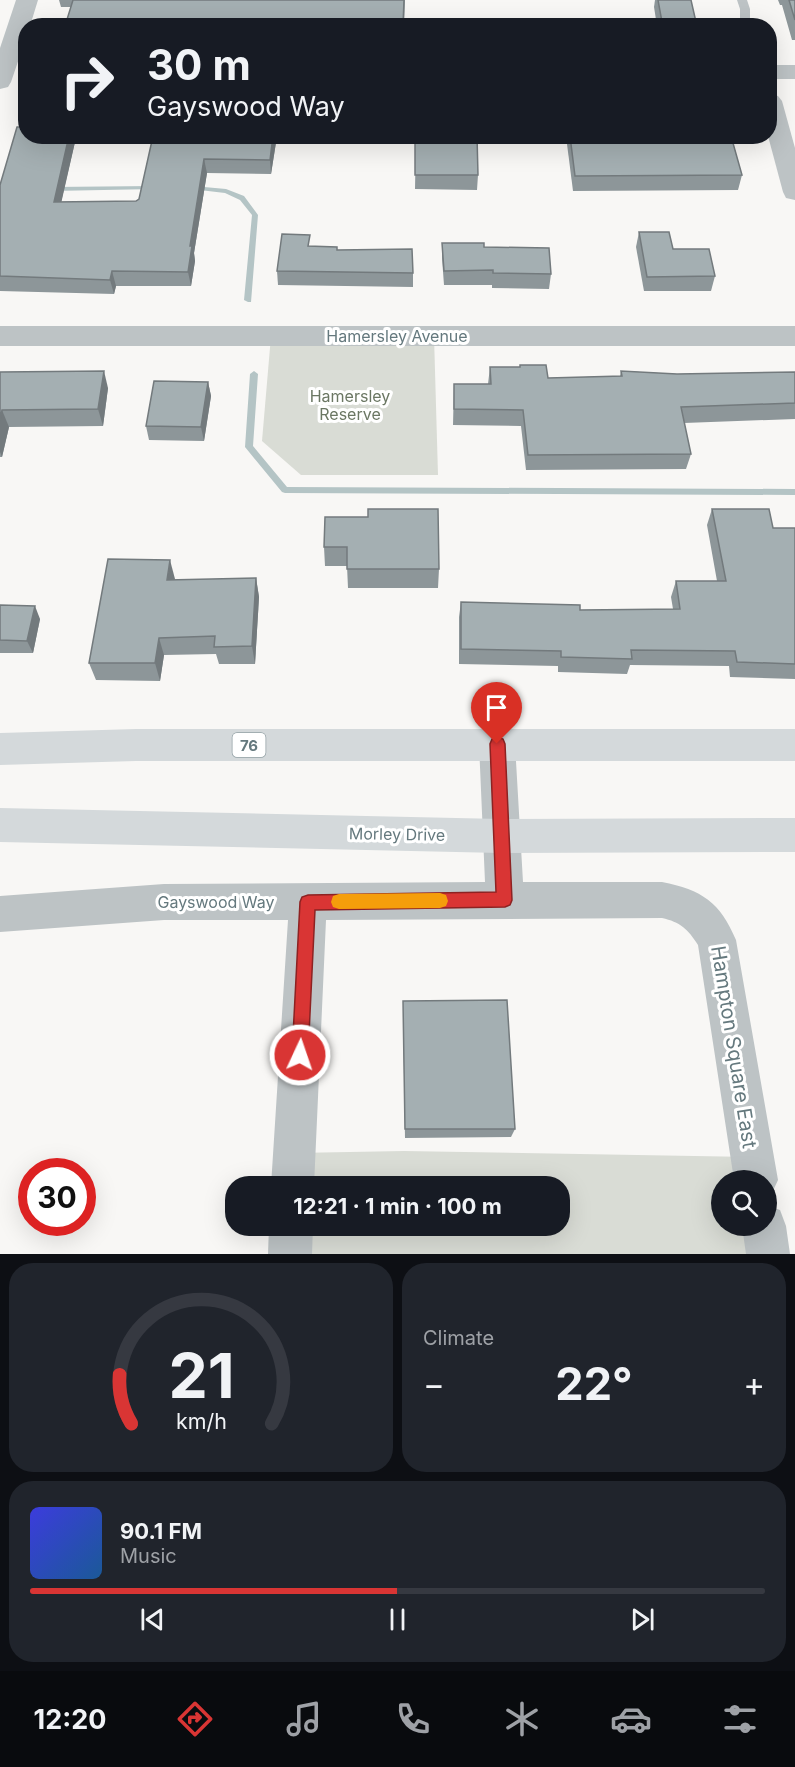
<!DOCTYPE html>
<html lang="en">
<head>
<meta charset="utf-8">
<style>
	body { margin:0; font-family:Inter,sans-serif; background:#20242c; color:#f1f3f6; height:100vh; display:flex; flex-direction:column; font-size:22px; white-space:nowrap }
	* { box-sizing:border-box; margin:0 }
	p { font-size:20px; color:#9ea1a6 }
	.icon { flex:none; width:33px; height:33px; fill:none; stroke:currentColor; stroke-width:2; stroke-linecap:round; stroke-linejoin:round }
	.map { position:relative; height:1254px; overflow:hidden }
	.sheet { display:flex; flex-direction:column; gap:9px; padding:9px; background:#0d0f14; flex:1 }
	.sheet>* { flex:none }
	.hud { position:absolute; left:18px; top:18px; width:759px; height:126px; border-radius:24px; box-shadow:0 6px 24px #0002; background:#171b24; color:#f1f3f6; overflow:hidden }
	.buttons { position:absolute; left:711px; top:1170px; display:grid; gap:12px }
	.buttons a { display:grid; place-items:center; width:66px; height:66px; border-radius:50%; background:#171b24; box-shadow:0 6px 24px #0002; font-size:30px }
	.speed { position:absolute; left:18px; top:1158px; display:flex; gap:12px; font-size:30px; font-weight:700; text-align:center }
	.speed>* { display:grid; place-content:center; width:78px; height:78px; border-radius:50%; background:#171b24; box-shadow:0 6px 24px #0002; line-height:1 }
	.speed .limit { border:9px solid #d22; background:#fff; color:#111 }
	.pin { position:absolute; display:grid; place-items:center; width:51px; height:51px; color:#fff; margin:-62px -26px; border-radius:50% 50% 50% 0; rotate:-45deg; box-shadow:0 0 6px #0007 }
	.pin .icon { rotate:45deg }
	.me { position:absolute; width:66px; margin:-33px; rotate:3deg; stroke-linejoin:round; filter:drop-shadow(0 0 4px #0008) }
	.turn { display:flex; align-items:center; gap:21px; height:126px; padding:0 30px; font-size:27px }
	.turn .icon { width:78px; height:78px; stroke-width:2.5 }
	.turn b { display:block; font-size:42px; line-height:51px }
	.big { font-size:45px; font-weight:700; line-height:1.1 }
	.sheet .widget { flex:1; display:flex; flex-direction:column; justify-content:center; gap:9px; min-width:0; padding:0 21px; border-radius:24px; background:#20242c }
	.sheet .dial { align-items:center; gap:0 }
	.dial svg { height:156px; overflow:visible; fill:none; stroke:#363941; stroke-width:7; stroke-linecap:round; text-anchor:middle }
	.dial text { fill:#f1f3f6; stroke:none }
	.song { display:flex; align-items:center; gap:18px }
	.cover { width:72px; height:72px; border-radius:9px; background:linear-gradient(135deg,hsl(240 70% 55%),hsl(210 70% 35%)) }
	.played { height:6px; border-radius:3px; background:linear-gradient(90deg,#d93534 50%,#363941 50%) }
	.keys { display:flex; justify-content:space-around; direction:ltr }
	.heat { display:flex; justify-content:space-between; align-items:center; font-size:33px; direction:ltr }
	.sheet .tiles { flex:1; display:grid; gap:9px; grid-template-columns:1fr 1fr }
	.widget:last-child { grid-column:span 2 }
	.trip { position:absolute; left:225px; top:1176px; width:345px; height:60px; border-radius:24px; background:#171b24; box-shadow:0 6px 24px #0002; font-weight:700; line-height:60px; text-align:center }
	.tabs { display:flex; height:96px; justify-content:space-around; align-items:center; background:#090b0e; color:#9ea1a6 }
	.tabs .icon { width:42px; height:42px }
	.tabs .on { color:#d93534 }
	.tabs b { font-size:27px; color:#f1f3f6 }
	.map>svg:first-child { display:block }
	.green { fill:#d9dcd5 }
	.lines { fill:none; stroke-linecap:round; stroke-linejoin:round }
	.stream { fill:#b4c4c5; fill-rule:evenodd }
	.lane { fill:#bdc3c5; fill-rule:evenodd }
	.street { fill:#bdc3c5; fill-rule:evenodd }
	.primary { fill:#d4d9db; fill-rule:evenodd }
	.wall { fill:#8d9699 }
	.shaded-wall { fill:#737a7d }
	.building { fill:#a4afb2; stroke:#737a7d; stroke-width:1.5 }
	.route { fill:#d93534; stroke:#8d2222; stroke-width:1.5 }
	.slow { fill:#f59e0b }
	.labels { text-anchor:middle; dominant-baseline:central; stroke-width:6; stroke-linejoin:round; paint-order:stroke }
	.shield { fill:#fff; stroke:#93a1a5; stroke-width:1.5 }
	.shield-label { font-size:15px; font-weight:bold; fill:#65797e }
	.street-label { font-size:16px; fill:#65797e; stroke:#fff }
	.park-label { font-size:16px; fill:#6b7763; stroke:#fff }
	.near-street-label { font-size:20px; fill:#65797e; stroke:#fff }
</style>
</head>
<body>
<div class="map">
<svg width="795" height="1254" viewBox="0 0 795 1254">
	<rect width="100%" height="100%" fill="#f8f7f5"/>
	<!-- green -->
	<g class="green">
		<polygon points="271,336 434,336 438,475 301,475 262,441"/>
		<polygon points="404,1151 752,1157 756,1180 722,1180 722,1226 764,1226 768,1254 290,1254 291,1226 560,1226 560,1186 293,1186 295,1153"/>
	</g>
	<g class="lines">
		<!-- stream -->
		<g class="stream">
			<polygon points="153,186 155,187 155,189 52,191 49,189 52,187"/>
			<polygon points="193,186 226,189 244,196 258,215 251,302 248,302 244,300 252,215 240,200 225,193 191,189 191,187"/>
			<polygon points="254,371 258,374 253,446 287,487 795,489 795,495 285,493 282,492 245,447 250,374"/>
		</g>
		<!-- lane -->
		<polygon class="lane" points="737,0 747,0 750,9 750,26 740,26 740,9"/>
		<!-- street -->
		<g class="street">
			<polygon points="16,0 38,0 30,26 26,26 26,38 11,82 8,87 0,89 0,48"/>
			<rect x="770" y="65" width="25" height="14"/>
			<polygon points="770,94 778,96 782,101 795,148 795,200 786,198 783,192 768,136"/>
			<rect x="0" y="326" width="795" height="20"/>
			<path d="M497 728 509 733 515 744 523 882H662C702 890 720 902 736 940L778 1180 771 1195 766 1197V1180H734L698 945C688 929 680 922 662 918L326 920 314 1186H271L288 920H164L0 932V896L164 884 485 882 479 744 485 733Z"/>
			<polygon points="766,1205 780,1210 786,1226 790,1254 746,1254 742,1226 766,1226"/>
			<polygon points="269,1226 313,1226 312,1254 268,1254"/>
		</g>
		<!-- primary -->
		<g class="primary">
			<polygon points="136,729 795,729 795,761 136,761 0,765 0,733"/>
			<polygon points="0,808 501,819 795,818 795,852 501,853 0,842"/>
		</g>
	</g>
	<!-- wall -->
	<g class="wall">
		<polygon points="59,0 405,0 404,26 65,26 71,7 61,7"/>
		<polygon points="655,0 691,0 696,22 695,26 657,26 654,7"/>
		<polygon points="778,0 795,0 795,40 792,40 782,5 780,5"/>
		<polygon points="153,136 277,136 271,174 207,173 194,253 195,261 191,286 116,286 114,294 0,291 0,185 75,142 61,202 136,201 139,199"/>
		<polygon points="416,136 478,136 478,138 477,138 478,175 477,190 415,189"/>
		<polygon points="568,136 731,136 742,175 738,190 573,191 567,144"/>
		<polygon points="639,232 673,249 715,276 711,291 644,291 636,247"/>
		<polygon points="442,243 484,247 551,274 549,289 492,288 492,285 444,285 442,258"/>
		<polygon points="311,246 337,250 413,273 413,287 278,285 277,271"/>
		<polygon points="490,367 548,378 620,376 621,371 677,374 795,372 795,419 684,423 691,454 686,469 526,470 521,426 453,425 454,384 488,384"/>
		<polygon points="0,372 108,388 103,426 9,427 2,457 0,457"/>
		<polygon points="208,382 211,396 204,441 149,440 146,426"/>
		<polygon points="712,509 773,528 795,528 795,679 730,677 729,666 630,665 627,674 558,672 558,666 459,664 459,617 461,602 580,610 673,609 671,597 676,581 717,581 707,525"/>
		<polygon points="325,517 439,569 438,588 348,588 347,566 325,566 324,547"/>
		<polygon points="256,578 259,597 255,664 219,664 216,654 164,655 160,681 96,680 89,663 175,579 175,580"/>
		<polygon points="0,605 40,619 33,653 0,653"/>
		<polygon points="403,1013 515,1129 511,1137 405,1138"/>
	</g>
	<!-- shaded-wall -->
	<g class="shaded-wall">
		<polygon points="69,136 73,136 75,142 58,217 54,202"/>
		<polygon points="273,136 277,136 271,174 270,160"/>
		<polygon points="204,159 207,173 194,253 195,261 191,286 188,272 190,246"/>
		<polygon points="112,271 116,286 114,294 110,280"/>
		<polygon points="104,371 108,388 103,426 98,409"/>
		<polygon points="208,382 211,396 204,441 201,427"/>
		<polygon points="2,410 9,427 2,457 0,452 0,420"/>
		<polygon points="170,560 175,579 172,599 167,580"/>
		<polygon points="256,578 259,597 255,664 252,646"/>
		<polygon points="35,606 40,619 33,653 27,641"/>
		<polygon points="159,638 164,655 160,681 155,663"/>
	</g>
	<!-- building -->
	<g class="building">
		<polygon points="73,0 404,0 403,26 65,26"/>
		<polygon points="658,0 691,0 696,22 662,22"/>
		<polygon points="789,0 795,0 795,20"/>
		<polygon points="17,127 26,127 26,136 69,136 54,202 136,201 139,199 153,136 273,136 270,160 204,159 190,246 192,246 188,272 112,271 110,280 0,276 0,185"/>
		<polygon points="415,136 477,136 478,175 415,175"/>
		<polygon points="570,136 731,136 742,175 575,176"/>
		<polygon points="639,232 669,232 673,249 709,249 715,276 647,277"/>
		<polygon points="282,234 310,235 308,246 337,247 337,250 412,249 413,273 277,271"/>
		<polygon points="442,243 484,243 484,247 549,248 551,274 493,273 493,270 444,271"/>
		<polygon points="520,365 546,365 548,378 622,376 621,371 677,374 795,372 795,403 681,407 691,454 528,455 523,410 454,409 454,384 491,384 490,367 520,367"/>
		<polygon points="104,371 98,409 2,410 0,420 0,372"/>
		<polygon points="154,381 208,382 201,427 146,426"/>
		<polygon points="368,509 438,509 439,569 347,569 347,547 324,547 325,517 368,517"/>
		<polygon points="712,509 769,509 773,528 795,528 795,664 737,662 735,651 631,650 632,659 561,657 561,651 461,649 461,602 580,605 580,610 680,609 676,581 726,581"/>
		<polygon points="108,559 170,560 167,580 256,578 252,646 214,647 215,636 159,638 155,663 89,663"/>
		<polygon points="0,605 35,606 27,641 0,640"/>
		<polygon points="507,1000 515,1129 405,1129 403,1001"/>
	</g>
	<!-- route -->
	<polygon class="route" points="497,737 503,739 505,744 512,900 510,905 505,907 315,910 308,1055 306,1061 300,1064 294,1061 292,1055 300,902 302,897 308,895 496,892 490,744 492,739"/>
	<!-- slow -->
	<polygon class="slow" points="440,893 446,895 448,901 446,906 440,908 339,909 333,907 331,902 333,896 339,894"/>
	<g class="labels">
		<!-- shield labels -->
		<rect class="shield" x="232.5" y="733" width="33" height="24" rx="4.5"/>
		<g class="shield-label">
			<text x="249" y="745">76</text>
		</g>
		<!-- street labels -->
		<g class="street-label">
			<text x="397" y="336">Hamersley Avenue</text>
			<text transform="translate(397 834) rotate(1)">Morley Drive</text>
			<text x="216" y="902">Gayswood Way</text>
		</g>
		<!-- park labels -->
		<g class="park-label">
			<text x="350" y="396">Hamersley<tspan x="350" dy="18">Reserve</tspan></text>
		</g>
		<!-- near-street labels -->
		<g class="near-street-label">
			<text transform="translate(734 1047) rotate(81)">Hampton Square East</text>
		</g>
	</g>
</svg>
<div class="buttons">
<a><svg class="icon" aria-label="search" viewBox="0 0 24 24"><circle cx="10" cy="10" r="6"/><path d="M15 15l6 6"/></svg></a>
</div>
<div class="speed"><div class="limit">30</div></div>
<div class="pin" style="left:497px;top:744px;background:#d93025"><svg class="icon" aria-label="arrive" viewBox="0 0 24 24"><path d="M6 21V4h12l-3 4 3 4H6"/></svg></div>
<svg class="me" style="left:300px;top:1055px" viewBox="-20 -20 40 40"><circle r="17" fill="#d93534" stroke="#fff" stroke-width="3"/><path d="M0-11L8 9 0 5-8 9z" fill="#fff"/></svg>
<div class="trip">12:21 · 1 min · 100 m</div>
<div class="hud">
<div class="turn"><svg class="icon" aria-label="right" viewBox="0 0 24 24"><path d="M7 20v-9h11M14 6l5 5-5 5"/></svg><div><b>30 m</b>Gayswood Way</div></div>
</div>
</div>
<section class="sheet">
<div class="tiles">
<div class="widget dial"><svg viewBox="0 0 100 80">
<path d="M14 69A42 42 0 1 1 86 69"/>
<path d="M14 69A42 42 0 0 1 8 44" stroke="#d93534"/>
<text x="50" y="56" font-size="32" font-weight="700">21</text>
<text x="50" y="72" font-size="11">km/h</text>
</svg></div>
<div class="widget"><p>Climate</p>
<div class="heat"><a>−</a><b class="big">22°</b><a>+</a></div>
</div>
<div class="widget">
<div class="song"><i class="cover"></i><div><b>90.1 FM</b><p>Music</p></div></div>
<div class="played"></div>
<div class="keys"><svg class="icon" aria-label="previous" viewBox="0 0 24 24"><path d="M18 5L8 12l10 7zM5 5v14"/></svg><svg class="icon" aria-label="pause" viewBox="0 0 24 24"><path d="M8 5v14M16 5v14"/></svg><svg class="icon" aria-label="next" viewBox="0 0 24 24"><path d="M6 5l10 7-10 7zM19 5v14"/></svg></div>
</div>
</div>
</section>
<nav class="tabs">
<b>12:20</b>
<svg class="icon on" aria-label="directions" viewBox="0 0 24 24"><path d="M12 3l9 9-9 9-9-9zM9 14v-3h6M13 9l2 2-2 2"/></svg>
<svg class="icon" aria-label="music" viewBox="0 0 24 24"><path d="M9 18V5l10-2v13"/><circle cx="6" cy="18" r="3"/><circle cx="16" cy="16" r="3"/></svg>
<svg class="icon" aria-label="phone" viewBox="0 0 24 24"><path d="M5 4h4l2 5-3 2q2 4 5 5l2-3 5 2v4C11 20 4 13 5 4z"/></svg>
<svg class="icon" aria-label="climate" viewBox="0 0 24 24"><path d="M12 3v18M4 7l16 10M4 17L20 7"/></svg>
<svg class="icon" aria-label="car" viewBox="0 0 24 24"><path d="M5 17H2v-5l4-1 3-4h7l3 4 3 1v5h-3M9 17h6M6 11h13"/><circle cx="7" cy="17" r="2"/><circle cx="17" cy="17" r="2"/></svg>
<svg class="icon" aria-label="filters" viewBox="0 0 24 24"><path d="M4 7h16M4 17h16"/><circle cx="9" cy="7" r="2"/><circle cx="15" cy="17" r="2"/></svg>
</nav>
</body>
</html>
